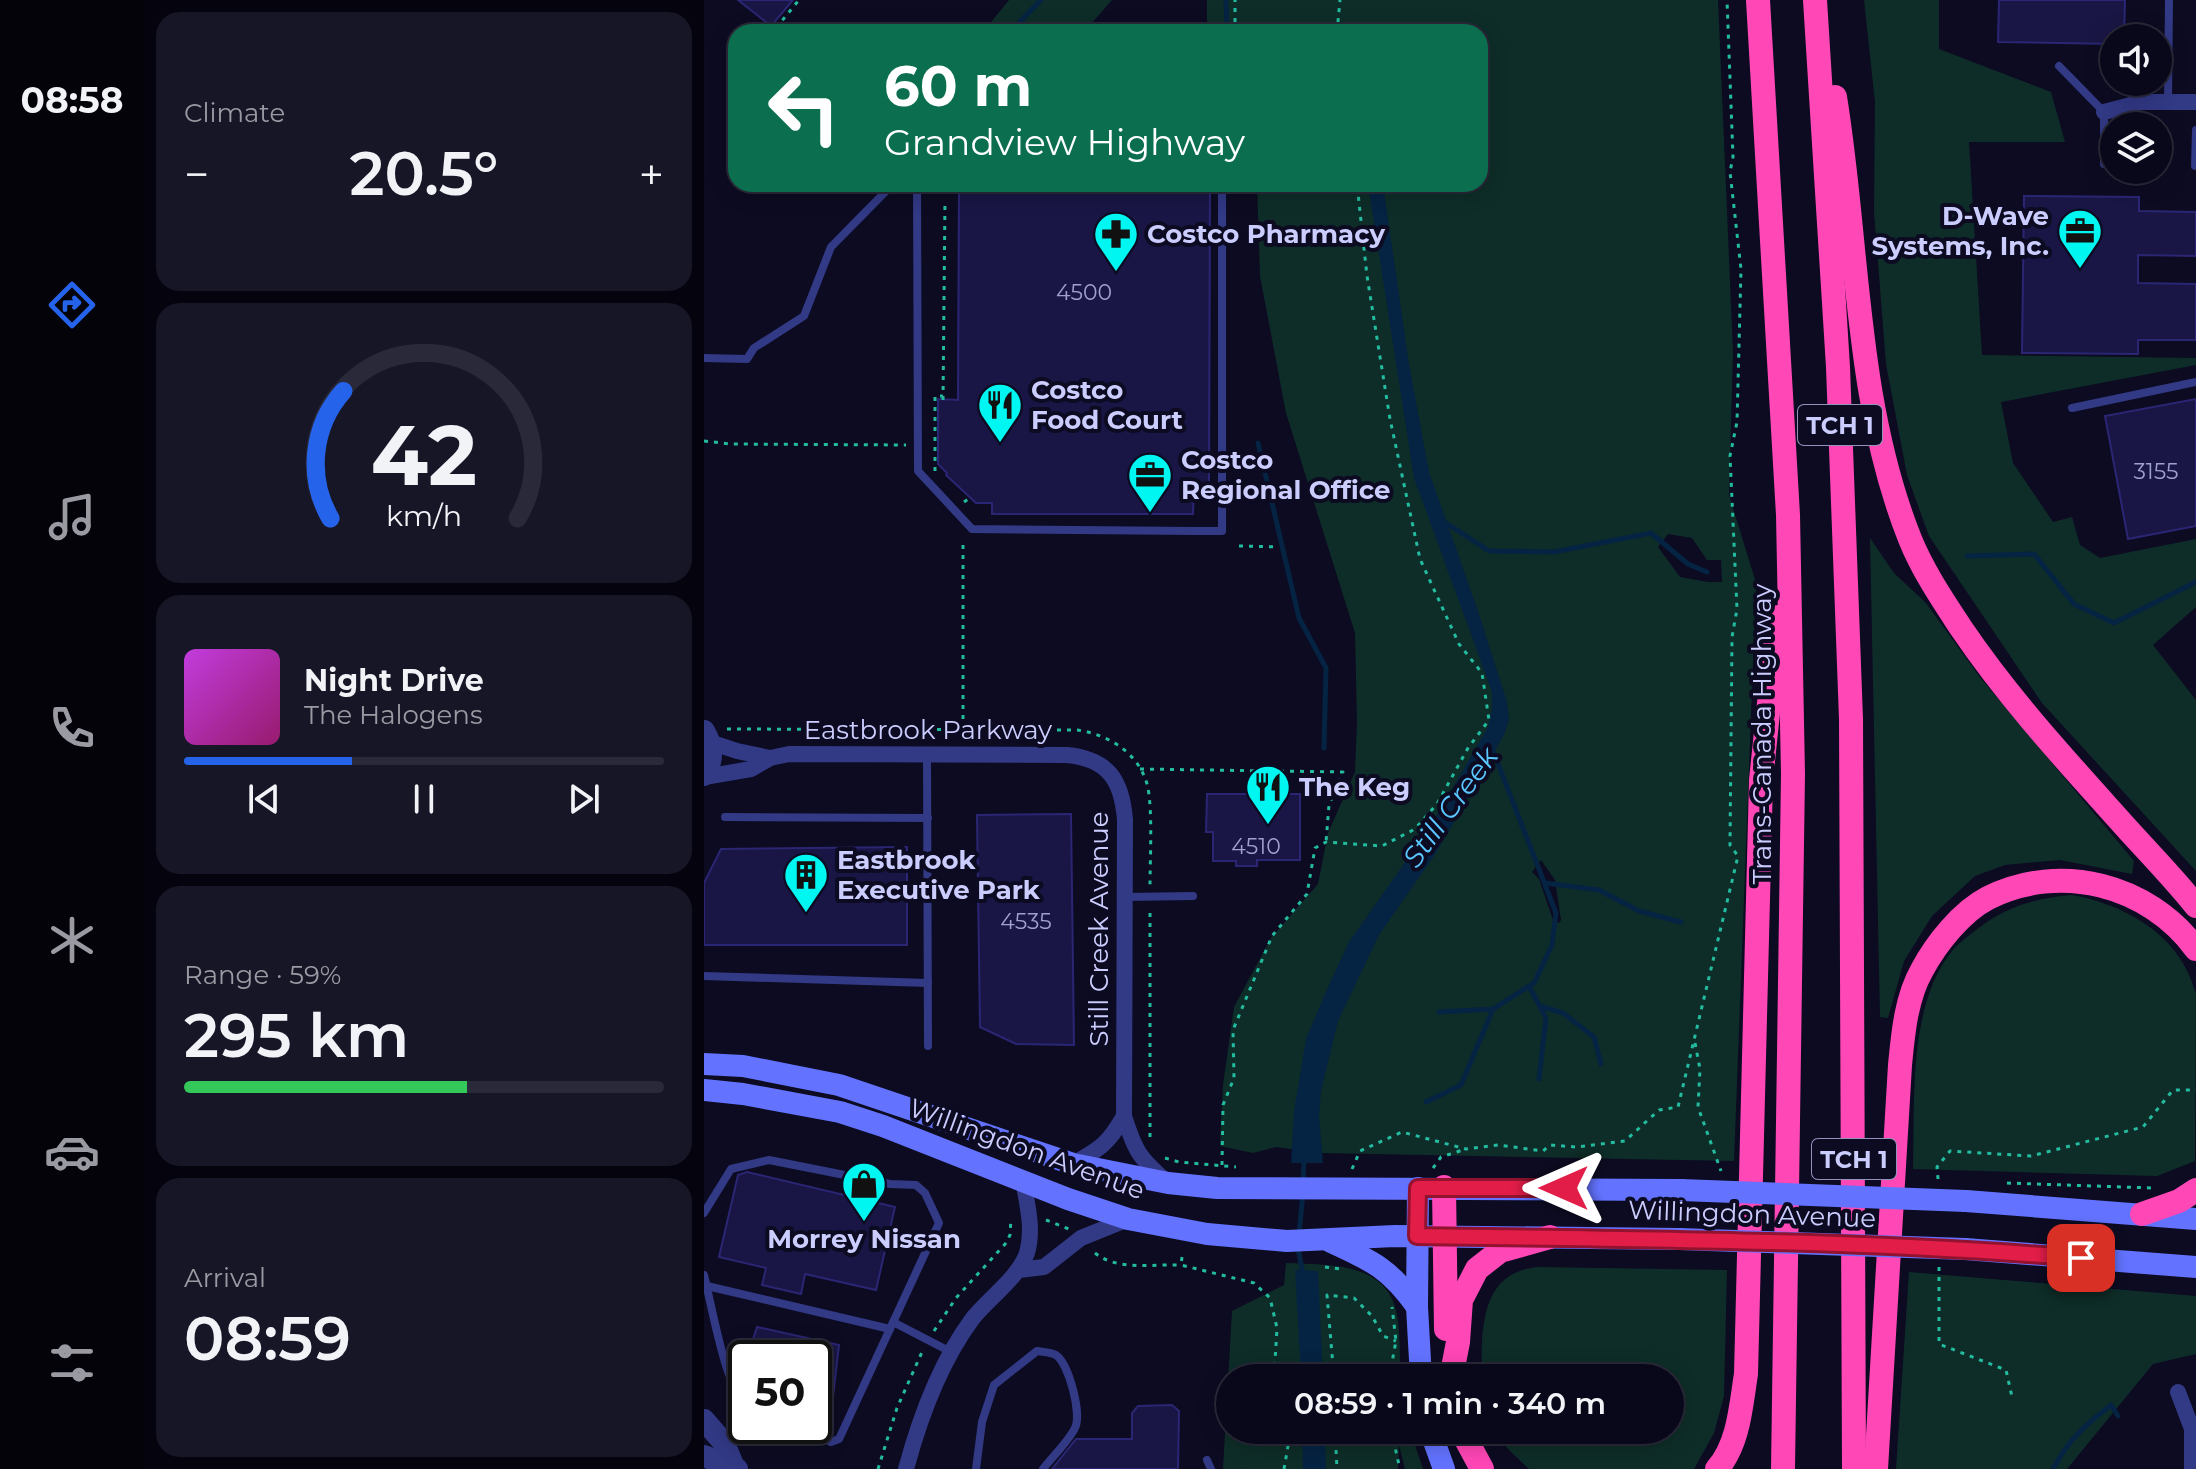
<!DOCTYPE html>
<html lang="en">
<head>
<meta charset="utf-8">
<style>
	body { margin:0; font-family:Montserrat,sans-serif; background:#171627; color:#f1f3f6; height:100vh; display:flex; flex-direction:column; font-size:30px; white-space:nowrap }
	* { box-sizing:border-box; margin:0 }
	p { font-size:26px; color:#999aa2 }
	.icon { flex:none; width:44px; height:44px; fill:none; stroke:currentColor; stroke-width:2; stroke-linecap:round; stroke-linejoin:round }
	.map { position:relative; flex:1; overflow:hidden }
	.drawer { display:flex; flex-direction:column; gap:12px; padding:12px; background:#05040e; width:560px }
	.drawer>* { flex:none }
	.banner { position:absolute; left:24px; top:24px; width:760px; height:168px; border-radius:24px; box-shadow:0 4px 20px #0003,0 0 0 2px #292939; background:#0b6e4f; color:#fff; overflow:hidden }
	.fabs { position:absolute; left:1396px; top:24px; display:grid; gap:16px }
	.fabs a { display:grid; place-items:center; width:72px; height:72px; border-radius:50%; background:#09081a; box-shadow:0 4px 20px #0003,0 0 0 2px #292939; font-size:40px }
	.speed { position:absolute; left:24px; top:1340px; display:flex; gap:16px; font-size:40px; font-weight:700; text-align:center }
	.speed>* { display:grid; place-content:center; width:104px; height:104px; border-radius:50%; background:#09081a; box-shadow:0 4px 20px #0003,0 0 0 2px #292939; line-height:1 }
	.speed .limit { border:4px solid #111; border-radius:12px; background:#fff; color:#111 }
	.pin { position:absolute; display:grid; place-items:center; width:68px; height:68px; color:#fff; margin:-34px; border-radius:16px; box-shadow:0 4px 12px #0006 }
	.me { position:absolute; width:88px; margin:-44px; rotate:270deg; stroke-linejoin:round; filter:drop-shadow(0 0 6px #0008) }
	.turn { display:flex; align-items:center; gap:28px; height:168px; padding:0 24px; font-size:36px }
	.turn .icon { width:104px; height:104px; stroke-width:2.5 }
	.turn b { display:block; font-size:56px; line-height:68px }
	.big { font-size:60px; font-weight:600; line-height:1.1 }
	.drawer .widget { flex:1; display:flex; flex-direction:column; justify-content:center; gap:12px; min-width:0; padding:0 28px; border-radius:24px; background:#171627 }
	.drawer .dial { align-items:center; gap:0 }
	.dial svg { height:208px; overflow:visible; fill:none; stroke:#292939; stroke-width:7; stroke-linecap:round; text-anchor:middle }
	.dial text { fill:#f1f3f6; stroke:none }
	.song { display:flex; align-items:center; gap:24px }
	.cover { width:96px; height:96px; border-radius:12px; background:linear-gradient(135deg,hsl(290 70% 55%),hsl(320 70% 35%)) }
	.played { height:8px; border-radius:4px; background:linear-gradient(90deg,#2563eb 35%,#292939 35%) }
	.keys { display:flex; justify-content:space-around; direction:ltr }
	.heat { display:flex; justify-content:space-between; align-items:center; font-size:44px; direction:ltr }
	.charge { height:12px; border-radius:6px; background:linear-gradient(90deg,#34c759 59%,#292939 0) }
	.trip { position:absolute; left:512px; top:1364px; width:468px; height:80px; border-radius:40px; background:#09081a; box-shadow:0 4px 20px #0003,0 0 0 2px #292939; font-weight:600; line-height:80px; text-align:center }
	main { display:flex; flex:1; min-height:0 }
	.menu { display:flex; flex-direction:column; width:144px; justify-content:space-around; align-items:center; background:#04030a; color:#999aa2 }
	.menu .icon { width:56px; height:56px }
	.menu .current { color:#2563eb }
	.menu b { font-size:36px; color:#f1f3f6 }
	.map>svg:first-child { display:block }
	.green { fill:#0e2d28; fill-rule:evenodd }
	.water { fill:#052342 }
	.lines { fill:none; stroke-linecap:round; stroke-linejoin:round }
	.stream { stroke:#052342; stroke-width:5 }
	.building { fill:#191645; stroke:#2b2673; stroke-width:2 }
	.path { stroke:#23bca0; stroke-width:3; stroke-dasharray:4 6; stroke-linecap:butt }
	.service { stroke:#323985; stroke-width:8 }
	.minor { stroke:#323985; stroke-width:16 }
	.tertiary { stroke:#323985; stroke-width:22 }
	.secondary { stroke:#6373ff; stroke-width:22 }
	.motorway { stroke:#ff47b6; stroke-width:24 }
	.secondary-bridge { stroke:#6373ff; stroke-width:22 }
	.route-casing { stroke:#92132f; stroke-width:20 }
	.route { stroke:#e11d48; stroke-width:14 }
	.labels { text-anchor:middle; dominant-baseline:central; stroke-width:8; stroke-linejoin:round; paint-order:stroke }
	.number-label { font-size:22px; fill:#9f9fd0 }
	.shield { fill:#0c0b22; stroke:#9293bd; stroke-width:2 }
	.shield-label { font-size:24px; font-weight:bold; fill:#cccdff }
	.poi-label { font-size:26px; font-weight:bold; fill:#cccdff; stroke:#0c0b22; text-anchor:start }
	.street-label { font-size:26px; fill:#cccdff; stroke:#0c0b22 }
	.water-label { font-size:28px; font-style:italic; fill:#5ac7ff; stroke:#0c0b22 }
</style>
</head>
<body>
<main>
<nav class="menu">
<b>08:58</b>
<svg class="icon current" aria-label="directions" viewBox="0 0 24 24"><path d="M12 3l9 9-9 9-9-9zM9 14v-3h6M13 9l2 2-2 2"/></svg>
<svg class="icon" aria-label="music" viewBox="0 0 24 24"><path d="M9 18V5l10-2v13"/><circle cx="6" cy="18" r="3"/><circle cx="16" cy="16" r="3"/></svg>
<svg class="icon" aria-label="phone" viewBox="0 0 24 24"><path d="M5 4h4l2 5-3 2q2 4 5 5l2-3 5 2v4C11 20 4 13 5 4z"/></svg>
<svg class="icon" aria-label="climate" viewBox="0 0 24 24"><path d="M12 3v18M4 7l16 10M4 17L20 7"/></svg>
<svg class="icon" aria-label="car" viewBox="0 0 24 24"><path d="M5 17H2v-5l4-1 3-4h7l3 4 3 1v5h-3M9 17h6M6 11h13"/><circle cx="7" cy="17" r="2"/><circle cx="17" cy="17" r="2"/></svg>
<svg class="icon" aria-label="filters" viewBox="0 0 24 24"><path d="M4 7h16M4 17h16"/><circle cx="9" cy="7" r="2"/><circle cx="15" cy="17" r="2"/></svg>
</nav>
<section class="drawer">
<div class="widget"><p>Climate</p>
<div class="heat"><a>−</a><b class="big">20.5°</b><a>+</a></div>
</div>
<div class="widget dial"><svg viewBox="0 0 100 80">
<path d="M14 69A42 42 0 1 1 86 69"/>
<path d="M14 69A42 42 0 0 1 19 20" stroke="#2563eb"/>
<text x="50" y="56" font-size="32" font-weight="700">42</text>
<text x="50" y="72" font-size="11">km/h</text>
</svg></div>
<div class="widget">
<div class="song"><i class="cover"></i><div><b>Night Drive</b><p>The Halogens</p></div></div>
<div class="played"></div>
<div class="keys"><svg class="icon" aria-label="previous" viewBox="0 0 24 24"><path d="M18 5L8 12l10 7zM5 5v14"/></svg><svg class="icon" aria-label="pause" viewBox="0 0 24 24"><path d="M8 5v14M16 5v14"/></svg><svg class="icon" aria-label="next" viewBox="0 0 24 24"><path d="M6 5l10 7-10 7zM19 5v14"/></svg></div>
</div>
<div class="widget"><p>Range · 59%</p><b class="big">295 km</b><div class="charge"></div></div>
<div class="widget"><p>Arrival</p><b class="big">08:59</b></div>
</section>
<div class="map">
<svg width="1492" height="1469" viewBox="0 0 1492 1469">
	<rect width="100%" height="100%" fill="#0c0b22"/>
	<!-- green -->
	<g class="green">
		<polygon points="305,0 408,0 380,32 279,32"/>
		<path d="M503 0H1014L1029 352 1025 495 1052 583 1030 1161 617 1153 572 1147 549 1153 516 1146 519 1085 530 1007 567 938 614 884 624 833 651 772 653 723 651 633 582 413 556 276 553 184H776V32H503ZM964 534 988 538 1003 560H1017L1018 582H1004L976 577 954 547ZM837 860 851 880 857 920 855 923 849 920 835 879 828 872Z"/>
		<polygon points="1160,0 1235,0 1235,49 1347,92 1361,142 1265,142 1278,355 1492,358 1492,365 1297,402 1309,463 1349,522 1368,517 1376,545 1396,558 1492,539 1492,607 1449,645 1492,700 1492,871 1338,703 1225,536 1203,475 1182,364 1170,211 1171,102"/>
		<polygon points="1166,538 1190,573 1222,603 1275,676 1430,861 1428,874 1356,860 1301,865 1271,876 1228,916 1200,961 1184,1018 1176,1017"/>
		<path d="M1368 895C1423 905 1477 936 1492 994L1491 1161 1453 1176 1209 1169C1211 1103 1204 1010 1245 955 1252 945 1263 937 1272 930 1301 907 1331 898 1368 895Z"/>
		<path d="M582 1263C621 1265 680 1261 692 1310 697 1332 695 1356 697 1378H526V1430H706L719 1469H701L695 1445 694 1469H519L528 1311 580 1285Z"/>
		<path d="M835 1267 1023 1270 1020 1396 1010 1433 990 1469H825L803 1448 791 1430H966V1378H778C777 1332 775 1271 835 1267Z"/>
		<polygon points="1205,1272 1492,1296 1492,1354 1449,1364 1363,1469 1192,1469"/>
	</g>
	<!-- water -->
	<g class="water">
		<polygon points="664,184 679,184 705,364 725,472 773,608 803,702 805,719 800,735 732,853 675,935 634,1021 617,1091 615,1115 619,1163 587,1163 590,1111 602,1039 624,987 645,942 728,824 784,727 788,710 788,692 710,478"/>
		<polygon points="591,1270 614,1271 619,1378 597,1378"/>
		<polygon points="598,1430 621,1430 622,1469 599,1469"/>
	</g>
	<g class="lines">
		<!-- stream -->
		<g class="stream">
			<polyline points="522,0 523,32"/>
			<polyline points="306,32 337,0"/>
			<polyline points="554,443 595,618 622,668 620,748"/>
			<polyline points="739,521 785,551 850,552 947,533 984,564 1003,572"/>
			<polyline points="1263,556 1330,554 1370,604 1410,623 1492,582"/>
			<polyline points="841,883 895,890 935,911 977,922"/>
			<polyline points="825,986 842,1018 835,1079"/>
			<polyline points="836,1006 859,1013 890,1037 897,1064"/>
			<polyline points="735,1012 789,1009"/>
			<polyline points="722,1102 757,1085 789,1009 830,983 848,945 852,913 789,751"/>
			<polyline points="599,1183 600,1157"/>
			<polyline points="595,1234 599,1193"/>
			<polyline points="594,1248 599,1274"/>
			<path d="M1349 1469C1365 1439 1380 1426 1407 1405L1414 1416"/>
		</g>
	</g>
	<!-- building -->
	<g class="building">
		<polygon points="34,0 89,0 67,26"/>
		<polygon points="1295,0 1421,0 1420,38 1410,38 1410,44 1294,42"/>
		<polygon points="255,184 506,184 505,488 490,488 489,514 288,514 288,503 272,503 242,475 243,473 234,464 234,399 254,400"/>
		<polygon points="1320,196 1435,197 1435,211 1492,212 1492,256 1434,255 1434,283 1492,284 1492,340 1434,340 1434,354 1318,353"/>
		<polygon points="1492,399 1492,526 1424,539 1401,416"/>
		<polygon points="503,794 596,794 596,860 553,860 553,866 532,866 532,861 509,861 509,832 502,832"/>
		<polygon points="367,814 370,1045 312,1044 276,1027 273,815"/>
		<polygon points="203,847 203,945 0,945 0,883 17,849"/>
		<polygon points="43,1172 191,1207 172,1290 101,1274 97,1294 58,1285 62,1268 15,1257 34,1175"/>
		<polygon points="53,1327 135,1345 128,1406 110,1416 110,1358 43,1358"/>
		<polygon points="468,1405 475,1411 474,1469 348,1469 372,1439 428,1439 428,1413 434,1406"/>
	</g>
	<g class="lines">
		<!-- path -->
		<g class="path">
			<polyline points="72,28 95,0"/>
			<polyline points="531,32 531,0"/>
			<polyline points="633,32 636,0"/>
			<polyline points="239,400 241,200"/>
			<polyline points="0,441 27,444 202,445"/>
			<polyline points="231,471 231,396 239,396"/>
			<polyline points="260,502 267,497"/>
			<polyline points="535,546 574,547"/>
			<path d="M23 729 373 730C403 734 434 752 443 784 449 806 446 860 446 885"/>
			<polyline points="259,729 259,539"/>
			<polyline points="436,769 639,772 625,805 622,842"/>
			<polyline points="991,1043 996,1069 994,1107 1017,1171"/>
			<polyline points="446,1137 446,908"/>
			<polyline points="461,1158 475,1162 532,1167"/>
			<polyline points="518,1165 519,1105 530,1078 529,1030 568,936 603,894 611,848 622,842 678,846 711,829 733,804 764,748 785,720 778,673 755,644 716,559 686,419 663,276 653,184"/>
			<polyline points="729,1168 737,1157 762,1149"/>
			<polyline points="648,1169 656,1151 698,1132 762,1149 794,1145 839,1151 846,1145 872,1147 921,1141 955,1110 974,1107 1034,856 1026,845 1028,637 1033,609 1026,456 1033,422 1037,269 1026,172 1029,157 1023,0"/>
			<polyline points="1234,1179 1233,1167 1246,1151 1327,1156 1439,1127 1469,1090 1492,1090"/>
			<polyline points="1303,1183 1448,1188"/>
			<polyline points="342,1220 365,1229"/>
			<path d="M391 1253C413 1271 448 1264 476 1265"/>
			<polyline points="478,1257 477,1265 550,1283 566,1298 573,1328 570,1378"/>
			<polyline points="621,1267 637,1269"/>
			<polyline points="1235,1267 1235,1344 1302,1370 1308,1397"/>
			<polyline points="230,1331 252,1298 302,1243 306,1235 307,1218"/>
			<polyline points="630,1378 623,1295 650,1298 668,1316 679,1336 692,1341"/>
			<polyline points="685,1378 692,1341 688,1307"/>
			<polyline points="631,1430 633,1469"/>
			<polyline points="687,1430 696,1469"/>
			<polyline points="174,1469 193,1408 218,1352"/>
			<polyline points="580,1469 584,1446 580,1430"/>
		</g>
		<!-- service -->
		<g class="service">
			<polyline points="1355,66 1400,112 1400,164"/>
			<polyline points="1464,101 1465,0"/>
			<polyline points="1491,166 1492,130"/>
			<polyline points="213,184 214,471 268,529 490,531 518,531 518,184"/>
			<polyline points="0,358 43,359 50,348 100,316 127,247 189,184"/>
			<polyline points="1368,408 1492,382"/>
			<polyline points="223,755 224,1046"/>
			<polyline points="21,817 224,818"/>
			<polyline points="421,897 489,896"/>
			<polyline points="0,976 224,983"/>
			<polyline points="0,1213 27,1169 65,1160 186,1184 212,1185 221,1193 235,1223 135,1439 127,1442 91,1426"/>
			<path d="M0 1275C7 1302 22 1391 42 1404"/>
			<polyline points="3,1286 186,1329"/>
			<polyline points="189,1322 247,1352"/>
			<polyline points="503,1460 507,1469"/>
			<path d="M272 1469 278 1422 290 1385 333 1351C339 1352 347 1352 352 1355 365 1364 378 1414 371 1428 364 1442 349 1456 339 1469"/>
		</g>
		<!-- minor -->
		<g class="minor">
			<polyline points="1400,112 1438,102 1492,102"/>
			<polyline points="6,742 33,751 66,758"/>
			<path d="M0 777 47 769 66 758 85 754 363 755C404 759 418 780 421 820L420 1116C431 1151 435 1158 463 1182"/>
			<path d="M369 1164C396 1149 405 1143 420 1116"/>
			<polyline points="315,1270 340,1267 377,1238 424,1219"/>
			<polyline points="1474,1392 1488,1429 1488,1469"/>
			<path d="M202 1469C216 1417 236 1362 269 1318 285 1298 315 1277 323 1253 330 1229 323 1204 319 1180"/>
		</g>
		<!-- tertiary -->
		<g class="tertiary">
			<path d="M0 731C9 746 10 760 0 775"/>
			<polyline points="0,1420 20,1443 29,1465"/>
			<polyline points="0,1456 33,1469"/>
		</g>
		<!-- secondary -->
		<g class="secondary">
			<polyline points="0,1064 39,1066 135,1085 369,1164 464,1183 513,1188 977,1190"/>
			<polyline points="0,1090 39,1094 136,1112 179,1126 364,1199 424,1219 503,1234 583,1241 691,1236 975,1239"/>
			<polyline points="714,1188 713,1307 717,1378"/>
			<polyline points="1262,1201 1492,1219"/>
			<path d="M627 1242C669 1261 686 1269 713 1307"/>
			<polyline points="1261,1249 1492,1267"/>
			<polyline points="726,1430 740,1469"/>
		</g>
		<!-- motorway -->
		<g class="motorway">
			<polyline points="1054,0 1084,515 1089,774 1079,1469"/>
			<polyline points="1111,0 1134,367 1147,719 1150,1469"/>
			<path d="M1131 97C1155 244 1150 399 1206 539 1219 571 1238 599 1257 628 1307 702 1368 767 1427 833 1449 857 1472 881 1492 906"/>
			<polyline points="740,1187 742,1329"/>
			<polyline points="1438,1214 1475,1201 1492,1190"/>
			<polyline points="747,1378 754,1342 757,1300 773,1269 796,1251 846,1237"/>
			<polyline points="757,1430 778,1469"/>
			<path d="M1013 1469C1035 1444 1037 1405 1042 1374L1057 780 1074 617"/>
			<path d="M1172 1469 1196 1065C1199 1034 1202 998 1218 970 1232 944 1257 912 1284 898 1356 862 1444 884 1492 949"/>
		</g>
		<!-- secondary-bridge -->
		<g class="secondary-bridge">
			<polyline points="977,1190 1262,1201"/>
			<polyline points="975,1239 1261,1249"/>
		</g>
	</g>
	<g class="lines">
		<!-- route casing -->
		<g class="route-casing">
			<path id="route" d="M860 1188H714L713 1236C934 1239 1156 1240 1377 1258"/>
		</g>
		<!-- route -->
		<use href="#route" class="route"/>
	</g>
	<!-- icons -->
	<defs>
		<g id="office-pin" transform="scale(2.3)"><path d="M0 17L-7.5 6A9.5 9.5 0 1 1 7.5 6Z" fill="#00f7f1" stroke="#0c0b22"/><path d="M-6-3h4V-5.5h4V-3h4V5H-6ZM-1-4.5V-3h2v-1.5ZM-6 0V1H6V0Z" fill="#111"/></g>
		<g id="pharmacy-pin" transform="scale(2.3)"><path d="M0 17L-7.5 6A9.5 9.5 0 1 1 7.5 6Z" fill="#00f7f1" stroke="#0c0b22"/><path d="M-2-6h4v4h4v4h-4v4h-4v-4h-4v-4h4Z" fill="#111"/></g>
		<g id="restaurant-pin" transform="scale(2.3)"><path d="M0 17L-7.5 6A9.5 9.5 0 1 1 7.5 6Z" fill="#00f7f1" stroke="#0c0b22"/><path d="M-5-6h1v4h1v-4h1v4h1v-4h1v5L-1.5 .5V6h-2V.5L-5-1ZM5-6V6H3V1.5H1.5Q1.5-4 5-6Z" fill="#111"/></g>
		<g id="building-pin" transform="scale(2.3)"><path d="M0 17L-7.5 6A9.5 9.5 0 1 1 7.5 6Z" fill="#00f7f1" stroke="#0c0b22"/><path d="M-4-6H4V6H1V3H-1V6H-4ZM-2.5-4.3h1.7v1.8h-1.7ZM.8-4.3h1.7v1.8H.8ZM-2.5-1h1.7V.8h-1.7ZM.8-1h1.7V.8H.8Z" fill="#111"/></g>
		<g id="shop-pin" transform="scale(2.3)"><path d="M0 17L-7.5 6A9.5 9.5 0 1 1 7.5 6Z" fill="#00f7f1" stroke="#0c0b22"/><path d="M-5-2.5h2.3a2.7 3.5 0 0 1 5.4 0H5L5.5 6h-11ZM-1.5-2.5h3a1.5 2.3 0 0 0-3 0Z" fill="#111"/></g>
	</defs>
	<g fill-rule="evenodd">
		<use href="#office-pin" x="1376" y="231"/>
		<use href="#pharmacy-pin" x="412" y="234"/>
		<use href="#restaurant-pin" x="296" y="405"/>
		<use href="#office-pin" x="446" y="475"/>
		<use href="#restaurant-pin" x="564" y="787"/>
		<use href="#building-pin" x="102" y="875"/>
		<use href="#shop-pin" x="160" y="1184"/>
	</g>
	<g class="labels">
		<!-- number labels -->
		<g class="number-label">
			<text x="380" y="292">4500</text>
			<text x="1452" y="471">3155</text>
			<text x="552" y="846">4510</text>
			<text x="322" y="921">4535</text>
		</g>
		<!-- shield labels -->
		<g class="shield">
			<rect x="1094" y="405" width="84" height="40" rx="6"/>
			<rect x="1108" y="1139" width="84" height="40" rx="6"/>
		</g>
		<g class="shield-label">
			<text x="1136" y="425">TCH 1</text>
			<text x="1150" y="1159">TCH 1</text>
		</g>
		<!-- poi labels -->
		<g class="poi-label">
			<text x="1345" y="216" text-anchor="end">D-Wave<tspan x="1345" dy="30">Systems, Inc.</tspan></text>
			<text x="443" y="234">Costco Pharmacy</text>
			<text x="327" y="390">Costco<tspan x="327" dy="30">Food Court</tspan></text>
			<text x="477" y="460">Costco<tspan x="477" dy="30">Regional Office</tspan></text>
			<text x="595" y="787">The Keg</text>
			<text x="133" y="860">Eastbrook<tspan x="133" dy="30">Executive Park</tspan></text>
			<text x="160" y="1239" text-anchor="middle">Morrey Nissan</text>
		</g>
		<!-- street labels -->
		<g class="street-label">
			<text x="224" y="730">Eastbrook Parkway</text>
			<text transform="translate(1058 734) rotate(-90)">Trans-Canada Highway</text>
			<text transform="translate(395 929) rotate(-90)">Still Creek Avenue</text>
			<text transform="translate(323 1149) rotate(20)">Willingdon Avenue</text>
			<text transform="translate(1048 1214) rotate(2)">Willingdon Avenue</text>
		</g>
		<!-- water labels -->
		<g class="water-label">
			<text transform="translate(746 807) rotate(-54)">Still Creek</text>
		</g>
	</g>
</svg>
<div class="fabs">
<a><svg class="icon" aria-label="sound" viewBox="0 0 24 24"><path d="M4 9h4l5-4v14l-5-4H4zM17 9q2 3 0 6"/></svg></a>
<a><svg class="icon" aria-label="layers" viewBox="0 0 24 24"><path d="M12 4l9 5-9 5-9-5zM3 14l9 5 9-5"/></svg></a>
</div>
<div class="speed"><div class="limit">50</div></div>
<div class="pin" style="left:1377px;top:1258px;background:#d93025"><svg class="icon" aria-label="arrive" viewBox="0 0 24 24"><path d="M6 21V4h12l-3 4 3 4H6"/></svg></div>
<svg class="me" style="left:860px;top:1188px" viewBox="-20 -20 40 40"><path d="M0-17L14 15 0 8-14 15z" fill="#e11d48" stroke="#fff" stroke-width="4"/></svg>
<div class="trip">08:59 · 1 min · 340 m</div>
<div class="banner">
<div class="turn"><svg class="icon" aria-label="left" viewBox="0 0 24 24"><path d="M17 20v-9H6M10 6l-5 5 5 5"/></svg><div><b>60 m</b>Grandview Highway</div></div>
</div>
</div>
</main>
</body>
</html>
